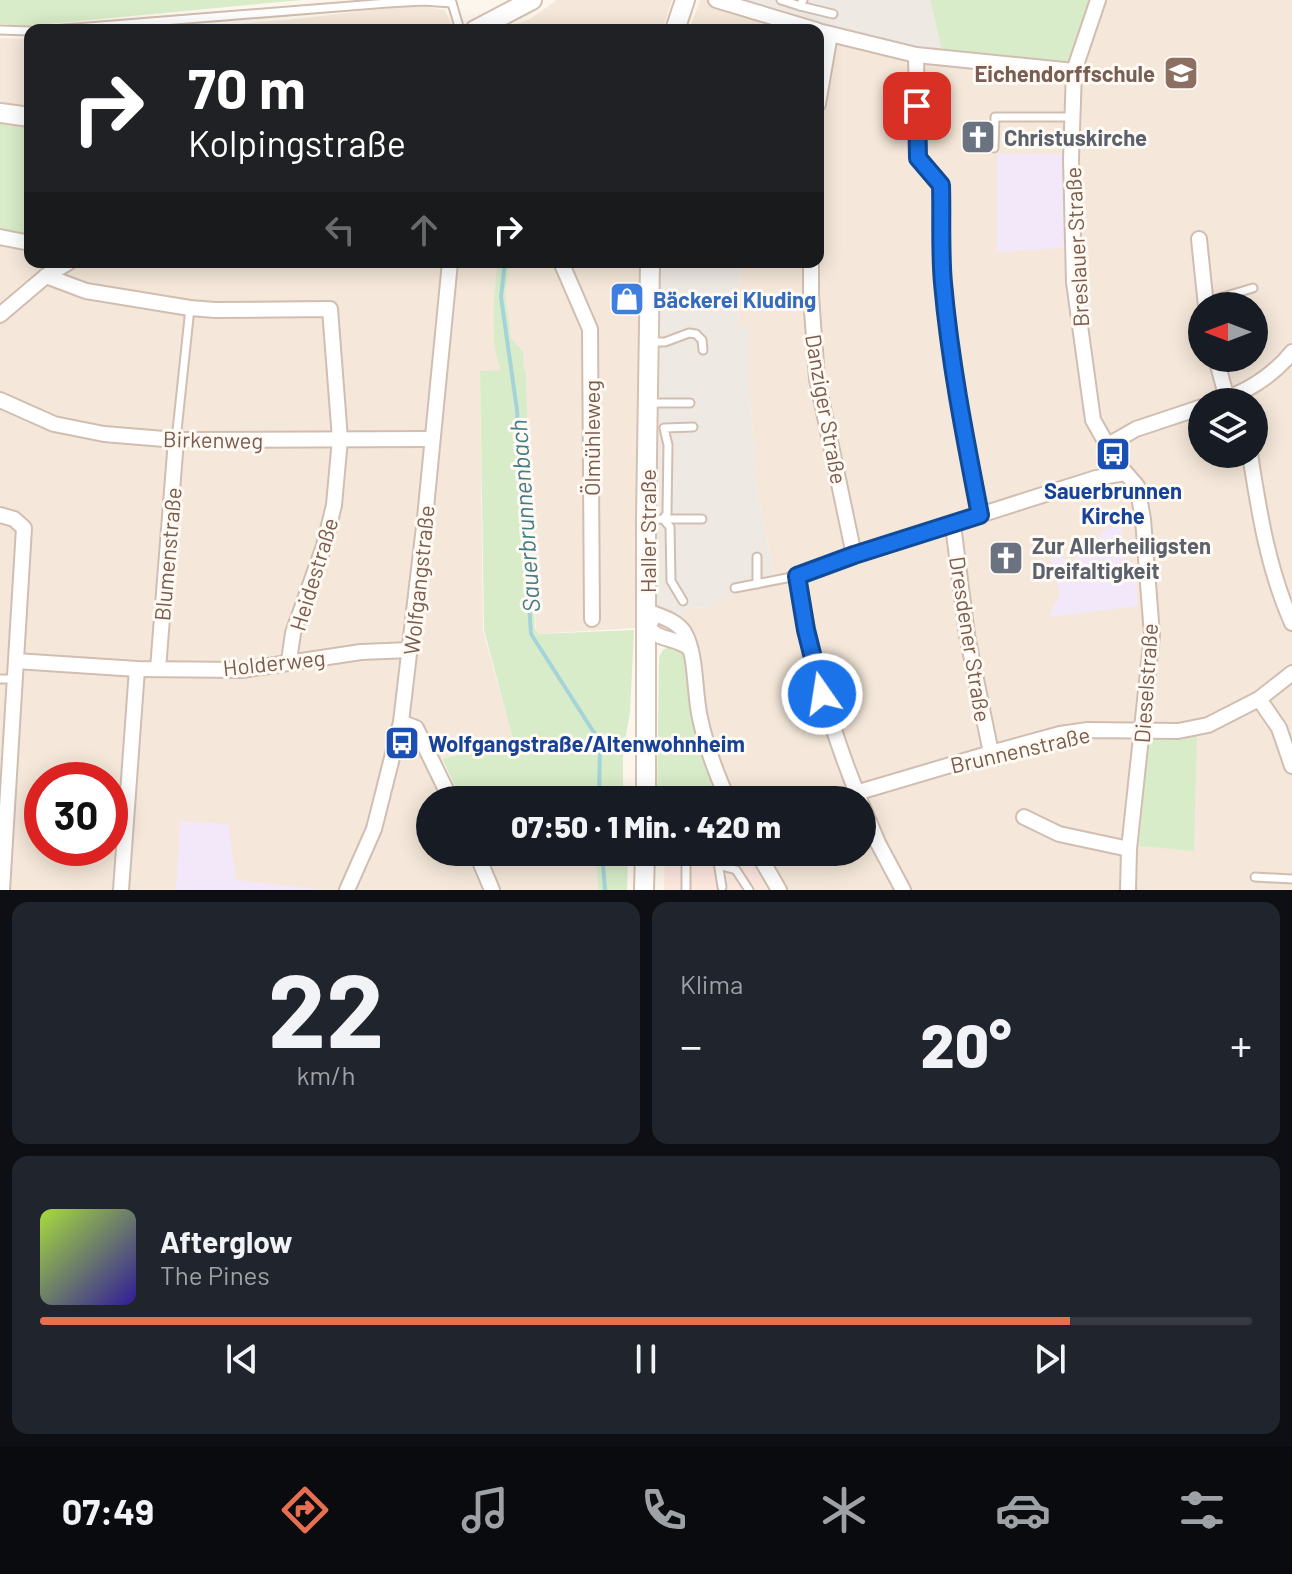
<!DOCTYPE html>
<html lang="de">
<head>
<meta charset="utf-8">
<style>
	body { margin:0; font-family:Barlow,sans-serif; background:#20242c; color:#f1f3f6; height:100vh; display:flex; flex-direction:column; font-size:30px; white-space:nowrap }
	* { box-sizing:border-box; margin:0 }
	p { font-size:26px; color:#9ea1a6 }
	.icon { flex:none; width:44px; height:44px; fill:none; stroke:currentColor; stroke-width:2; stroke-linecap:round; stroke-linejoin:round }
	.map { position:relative; height:890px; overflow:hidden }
	.drawer { display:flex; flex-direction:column; gap:12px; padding:12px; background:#0d0f14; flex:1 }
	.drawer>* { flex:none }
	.guide { position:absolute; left:24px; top:24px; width:800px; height:244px; border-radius:16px; box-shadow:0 4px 20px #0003; background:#202124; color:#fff; overflow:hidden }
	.needle { width:52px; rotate:270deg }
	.buttons { position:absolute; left:1188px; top:292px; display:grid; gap:16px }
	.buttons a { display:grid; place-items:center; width:80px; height:80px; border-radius:50%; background:#171b24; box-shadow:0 4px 20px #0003; font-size:40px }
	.speed { position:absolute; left:24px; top:762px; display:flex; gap:16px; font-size:40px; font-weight:700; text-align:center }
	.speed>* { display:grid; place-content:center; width:104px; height:104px; border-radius:50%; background:#171b24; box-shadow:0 4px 20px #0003; line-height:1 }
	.speed .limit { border:12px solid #d22; background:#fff; color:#111 }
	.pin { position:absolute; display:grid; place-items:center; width:68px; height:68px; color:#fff; margin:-34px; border-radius:16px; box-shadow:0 4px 12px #0006 }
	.me { position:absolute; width:88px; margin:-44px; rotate:347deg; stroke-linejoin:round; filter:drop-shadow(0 0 6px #0008) }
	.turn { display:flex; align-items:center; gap:28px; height:168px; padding:0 32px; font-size:36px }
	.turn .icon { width:104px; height:104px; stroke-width:2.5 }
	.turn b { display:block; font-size:56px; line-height:68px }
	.lanes { display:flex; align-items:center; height:76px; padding:0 32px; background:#0003; justify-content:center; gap:40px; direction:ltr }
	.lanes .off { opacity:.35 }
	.big { font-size:60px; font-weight:800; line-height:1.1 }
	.drawer .widget { flex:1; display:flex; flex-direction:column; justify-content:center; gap:12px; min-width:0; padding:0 28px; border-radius:16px; background:#20242c }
	.drawer .dial { align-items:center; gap:0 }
	.dial b { font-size:104px; line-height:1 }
	.song { display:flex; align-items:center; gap:24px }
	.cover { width:96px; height:96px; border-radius:12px; background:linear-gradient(135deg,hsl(80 70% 55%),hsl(250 70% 35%)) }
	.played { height:8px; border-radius:4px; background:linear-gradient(90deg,#e76f51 85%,#363941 85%) }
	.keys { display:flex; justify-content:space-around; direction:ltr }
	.heat { display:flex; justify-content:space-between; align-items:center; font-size:44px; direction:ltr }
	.drawer .tiles { flex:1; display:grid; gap:12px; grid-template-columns:1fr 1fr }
	.widget:last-child { grid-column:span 2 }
	.trip { position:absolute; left:416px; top:786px; width:460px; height:80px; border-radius:40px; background:#171b24; box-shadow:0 4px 20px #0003; font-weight:800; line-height:80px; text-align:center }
	.dock { display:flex; height:128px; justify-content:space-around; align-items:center; background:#090b0e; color:#9ea1a6 }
	.dock .icon { width:56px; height:56px }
	.dock .current { color:#e76f51 }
	.dock b { font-size:36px; color:#f1f3f6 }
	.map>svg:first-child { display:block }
	.residential { fill:#f5e8da; fill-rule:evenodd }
	.commercial { fill:#fde8e0 }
	.industrial { fill:#efe9e4 }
	.education { fill:#f3e8fa }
	.green { fill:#d8ecc9 }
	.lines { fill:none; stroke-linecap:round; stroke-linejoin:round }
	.stream { stroke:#a5d3da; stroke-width:4 }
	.lane-casing { stroke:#d1beb0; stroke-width:11 }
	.street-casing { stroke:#d1beb0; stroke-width:18 }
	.secondary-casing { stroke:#d6c0b0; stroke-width:22 }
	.lane { stroke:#fff; stroke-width:7 }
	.street { stroke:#fff; stroke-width:14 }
	.secondary { stroke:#fff; stroke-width:18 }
	.route-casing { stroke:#114b97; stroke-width:20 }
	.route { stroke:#1a73e8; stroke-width:14 }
	.labels { text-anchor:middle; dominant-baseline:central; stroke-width:6; stroke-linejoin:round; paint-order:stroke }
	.education-label { font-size:22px; font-weight:bold; fill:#785e54; stroke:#fffaf3; text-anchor:end }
	.worship-label { font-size:22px; font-weight:bold; fill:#5b616d; stroke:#fffaf3; text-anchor:start }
	.street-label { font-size:22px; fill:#7a5c4d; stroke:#fffaf3 }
	.shop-label { font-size:22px; font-weight:bold; fill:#366cbe; stroke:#fffaf3; text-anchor:start }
	.transit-label { font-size:22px; font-weight:bold; fill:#164399; stroke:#fffaf3 }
	.water-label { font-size:24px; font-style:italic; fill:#437c86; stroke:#fffaf3 }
</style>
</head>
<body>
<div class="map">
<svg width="1292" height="890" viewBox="0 0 1292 890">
	<rect width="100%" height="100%" fill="#fdf6ec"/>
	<!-- residential -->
	<g class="residential">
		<polygon points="557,0 672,0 662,30 501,30 530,19"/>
		<polygon points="700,0 716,0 816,30 689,30"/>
		<path d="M1098 0H1292V673L1204 730 1229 723 1292 679V890H779L757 852H862V800H728L678 625 687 608 707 607 730 595 776 585 757 487 750 394V328H738L740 262H818V31L944 59ZM1202 306H1254V358H1202ZM1202 402H1254V454H1202Z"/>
		<polygon points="416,5 445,10 454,30 164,30 286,20"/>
		<path d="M0 38 30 39V262H642L635 628 536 634 526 371H480L483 630 513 739 425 763 441 800H430V852H606L608 890H0ZM42 780H110V848H42Z"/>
	</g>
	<!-- commercial -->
	<polygon class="commercial" points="665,852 747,852 769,890 664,890"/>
	<!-- industrial -->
	<g class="industrial">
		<polygon points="716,0 930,0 944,59"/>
		<polygon points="658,262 740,262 738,327 750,328 750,394 757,487 776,586 730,595 707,607 687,608 678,625 652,622"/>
	</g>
	<!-- education -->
	<g class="education">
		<polygon points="997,154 1063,154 1064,248 997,252"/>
		<polygon points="1121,525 1125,558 1136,566 1138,606 1048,617 1060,594 1049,554 1072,561 1093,547 1104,530"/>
		<polygon points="180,821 228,824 236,880 327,890 176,890"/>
	</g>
	<!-- green -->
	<g class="green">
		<polygon points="0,0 302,0 26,26 0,24"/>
		<polygon points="930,0 1098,0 1074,71 944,59"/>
		<polygon points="0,122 30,126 30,235 0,229"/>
		<path d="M498 262H510L505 294 511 338 523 352 524 370 526 371 535 629 538 634 634 630 630 713 623 751V800H462L442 759 513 739 484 630 480 371 501 370C489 343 494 291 498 262Z"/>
		<polygon points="678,641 683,642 699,717 728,800 657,800 659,657 663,650"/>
		<polygon points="1197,733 1194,851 1139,846 1148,740"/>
		<polygon points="596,852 628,852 627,890 598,890"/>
	</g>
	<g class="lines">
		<!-- stream -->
		<g class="stream">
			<polyline points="538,28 540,30"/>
			<polyline points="505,262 501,297 517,410 531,634 600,742 599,800"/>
			<polyline points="602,852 605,890"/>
		</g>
		<!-- lane casing -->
		<g class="lane-casing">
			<g id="lane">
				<polyline points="781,0 800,6 803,0"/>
				<polyline points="452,3 460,30"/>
				<polyline points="800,6 833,14"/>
				<polyline points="0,30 30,31"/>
				<polyline points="51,30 388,3 423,1 452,3"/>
				<polyline points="994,148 995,117 1073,117"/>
				<polyline points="1206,302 1253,288"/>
				<polyline points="651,304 703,304"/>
				<polyline points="1254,327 1258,326"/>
				<polyline points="651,342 665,342 689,333 696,334 702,340 703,350"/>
				<polyline points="650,403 690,403"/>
				<polyline points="176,440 190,308"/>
				<polyline points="648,520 663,519 667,514 668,445 664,428 693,427"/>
				<polyline points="757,557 757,584"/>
				<polyline points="735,588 797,576"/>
				<polyline points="683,601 671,581 670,527 663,519 702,519"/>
				<polyline points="0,679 15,679"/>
				<polyline points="711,852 718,862 722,887"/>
				<polyline points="718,862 722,866 736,870 749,890"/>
				<polyline points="1255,877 1292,879"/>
				<polyline points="686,890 686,866 688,852"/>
			</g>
		</g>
		<!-- street casing -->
		<g class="street-casing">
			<g id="street">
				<polyline points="716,0 816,30"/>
				<polyline points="1098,0 1074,71 1071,159 1074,282 1093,420 1118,464 1137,486 1143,519 1152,635 1129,849 1128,890"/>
				<polyline points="818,31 916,55 1074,71"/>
				<polyline points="916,55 918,158 941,185 943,281 954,378 980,515"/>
				<polyline points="818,104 830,34"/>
				<polyline points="0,237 30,243"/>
				<polyline points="1199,239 1206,306"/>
				<polyline points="561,262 590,329 592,619"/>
				<polyline points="811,262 811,296 817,379 854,555"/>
				<polyline points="46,276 86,291 190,308 215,310 330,309 340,439 334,505 324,546 293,633 289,661"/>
				<polyline points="0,315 46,276 69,262"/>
				<polyline points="1216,358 1227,399"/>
				<polyline points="0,400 54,424 104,434 176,440 432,439"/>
				<path d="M1217 402C1247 392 1272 377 1292 352"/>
				<polyline points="1108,445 1136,429 1202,407"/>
				<path d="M1250 454C1259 512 1268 569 1292 623"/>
				<polyline points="0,515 14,519 24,528 2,890"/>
				<polyline points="953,525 967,635 991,753"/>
				<path d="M647 611C659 616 676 620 684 632 697 654 694 693 700 718 706 747 716 773 728 800"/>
				<path d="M651 622 647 625C657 642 675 636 689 648"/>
				<polyline points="16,661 137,669 242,670 361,652 410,650"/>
				<polyline points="158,669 176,440"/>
				<polyline points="1259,699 1279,728 1292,766"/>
				<polyline points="401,722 416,728 451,800"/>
				<polyline points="832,800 991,753 1060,734 1088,730 1178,731 1208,725 1259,699 1292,673"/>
				<path d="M860 800C829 727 810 653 797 576L854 555 1096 478 1125 473"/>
				<polyline points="862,805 878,843 903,890"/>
				<polyline points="1024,817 1059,834 1129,849"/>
				<polyline points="476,852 492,890"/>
				<polyline points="757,852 779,890"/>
				<polyline points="121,890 137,669"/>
				<polyline points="347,890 374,829 401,722 425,518 450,262"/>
			</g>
		</g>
		<!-- secondary casing -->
		<g class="secondary-casing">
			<g id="secondary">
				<polyline points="475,30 532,0"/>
				<polyline points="675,30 685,0"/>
				<polyline points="0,113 30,117"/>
				<polyline points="646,800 646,520 650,262"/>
				<polyline points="644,890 645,852"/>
			</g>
		</g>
		<!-- lane -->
		<use href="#lane" class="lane"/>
		<!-- street -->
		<use href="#street" class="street"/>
		<!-- secondary -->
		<use href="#secondary" class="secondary"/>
	</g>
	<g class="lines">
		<!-- route casing -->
		<g class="route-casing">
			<path id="route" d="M822 694 806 630 797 576 854 555 980 515C965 438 950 362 943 283 940 251 942 217 941 185L918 158 917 106"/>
		</g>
		<!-- route -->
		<use href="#route" class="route"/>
	</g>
	<!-- icons -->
	<defs>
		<g id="school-square" transform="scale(1.8)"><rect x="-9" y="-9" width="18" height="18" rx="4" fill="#8d6e63" stroke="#fffaf3"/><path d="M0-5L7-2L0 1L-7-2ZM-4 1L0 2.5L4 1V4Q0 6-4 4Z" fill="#fff"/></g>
		<g id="church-square" transform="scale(1.8)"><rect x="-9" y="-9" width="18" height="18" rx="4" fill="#6b7280" stroke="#fffaf3"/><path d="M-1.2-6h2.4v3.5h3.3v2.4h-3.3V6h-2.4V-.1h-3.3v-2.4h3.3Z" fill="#fff"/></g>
		<g id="shop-square" transform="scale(1.8)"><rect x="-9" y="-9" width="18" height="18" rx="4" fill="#3f7fe0" stroke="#fffaf3"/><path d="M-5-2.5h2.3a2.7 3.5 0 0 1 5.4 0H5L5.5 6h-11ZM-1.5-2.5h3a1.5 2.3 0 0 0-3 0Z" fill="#fff"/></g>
		<g id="bus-square" transform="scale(1.8)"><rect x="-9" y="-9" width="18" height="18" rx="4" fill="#1a4fb4" stroke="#fffaf3"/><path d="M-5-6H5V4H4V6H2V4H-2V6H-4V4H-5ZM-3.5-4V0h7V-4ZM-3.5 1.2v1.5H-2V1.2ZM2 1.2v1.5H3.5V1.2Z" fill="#fff"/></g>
	</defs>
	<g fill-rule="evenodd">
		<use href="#school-square" x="1181" y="73"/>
		<use href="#church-square" x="978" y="137"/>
		<use href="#shop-square" x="627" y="299"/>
		<use href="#bus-square" x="1113" y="454"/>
		<use href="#church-square" x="1006" y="558"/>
		<use href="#bus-square" x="402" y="743"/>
	</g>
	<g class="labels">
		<!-- education labels -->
		<g class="education-label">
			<text x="1155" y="73">Eichendorffschule</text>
		</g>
		<!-- worship labels -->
		<g class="worship-label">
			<text x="1004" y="137">Christuskirche</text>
			<text x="1032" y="545">Zur Allerheiligsten<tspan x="1032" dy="25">Dreifaltigkeit</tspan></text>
		</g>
		<!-- street labels -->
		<g class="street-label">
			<text transform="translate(1076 247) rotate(-93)">Breslauer Straße</text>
			<text transform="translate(827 409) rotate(80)">Danziger Straße</text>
			<text transform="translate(591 438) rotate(-90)">Ölmühleweg</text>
			<text transform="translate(213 439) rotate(1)">Birkenweg</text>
			<text transform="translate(647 531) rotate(-90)">Haller Straße</text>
			<text transform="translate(167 554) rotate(-85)">Blumenstraße</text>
			<text transform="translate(313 574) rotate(-73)">Heidestraße</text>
			<text transform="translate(418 580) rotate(-84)">Wolfgangstraße</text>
			<text transform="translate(971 639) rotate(81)">Dresdener Straße</text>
			<text transform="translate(274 662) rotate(-6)">Holderweg</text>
			<text transform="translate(1145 683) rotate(-86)">Dieselstraße</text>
			<text transform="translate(1020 749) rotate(-13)">Brunnenstraße</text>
		</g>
		<!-- shop labels -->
		<g class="shop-label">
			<text x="653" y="299">Bäckerei Kluding</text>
		</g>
		<!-- transit labels -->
		<g class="transit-label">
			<text x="1113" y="490">Sauerbrunnen<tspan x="1113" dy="25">Kirche</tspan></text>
			<text x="428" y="743" text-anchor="start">Wolfgangstraße/Altenwohnheim</text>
		</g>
		<!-- water labels -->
		<g class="water-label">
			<text transform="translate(524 516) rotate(-94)">Sauerbrunnenbach</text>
		</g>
	</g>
</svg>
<div class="buttons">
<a><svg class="needle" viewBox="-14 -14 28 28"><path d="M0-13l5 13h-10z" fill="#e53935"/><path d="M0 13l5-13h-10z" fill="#9ea1a6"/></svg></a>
<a><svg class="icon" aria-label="layers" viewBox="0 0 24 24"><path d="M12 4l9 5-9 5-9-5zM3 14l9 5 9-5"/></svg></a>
</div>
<div class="speed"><div class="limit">30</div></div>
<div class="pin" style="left:917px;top:106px;background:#d93025"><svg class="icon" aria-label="arrive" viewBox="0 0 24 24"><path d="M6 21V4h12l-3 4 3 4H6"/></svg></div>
<svg class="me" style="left:822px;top:694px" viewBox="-20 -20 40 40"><circle r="17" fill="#1a73e8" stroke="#fff" stroke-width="3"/><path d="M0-11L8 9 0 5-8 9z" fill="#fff"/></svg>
<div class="trip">07:50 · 1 Min. · 420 m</div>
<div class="guide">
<div class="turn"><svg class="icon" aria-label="right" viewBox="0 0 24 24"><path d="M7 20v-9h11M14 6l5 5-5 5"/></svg><div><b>70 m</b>Kolpingstraße</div></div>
<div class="lanes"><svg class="icon off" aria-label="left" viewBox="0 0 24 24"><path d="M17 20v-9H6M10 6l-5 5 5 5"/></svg><svg class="icon off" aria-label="ahead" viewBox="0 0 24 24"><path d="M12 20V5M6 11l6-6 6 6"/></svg><svg class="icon" aria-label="right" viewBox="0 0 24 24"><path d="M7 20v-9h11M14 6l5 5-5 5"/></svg></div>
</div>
</div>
<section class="drawer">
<div class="tiles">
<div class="widget dial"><b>22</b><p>km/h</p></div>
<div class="widget"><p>Klima</p>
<div class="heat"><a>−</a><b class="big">20°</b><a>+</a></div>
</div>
<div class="widget">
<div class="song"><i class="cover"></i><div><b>Afterglow</b><p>The Pines</p></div></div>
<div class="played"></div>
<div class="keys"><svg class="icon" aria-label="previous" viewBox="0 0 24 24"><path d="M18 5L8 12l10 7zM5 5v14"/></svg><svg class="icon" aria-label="pause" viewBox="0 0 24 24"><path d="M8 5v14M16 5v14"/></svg><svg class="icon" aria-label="next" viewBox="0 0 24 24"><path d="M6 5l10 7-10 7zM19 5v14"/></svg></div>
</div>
</div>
</section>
<nav class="dock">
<b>07:49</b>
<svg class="icon current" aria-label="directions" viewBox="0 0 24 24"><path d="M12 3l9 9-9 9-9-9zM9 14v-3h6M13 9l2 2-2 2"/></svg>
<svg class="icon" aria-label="music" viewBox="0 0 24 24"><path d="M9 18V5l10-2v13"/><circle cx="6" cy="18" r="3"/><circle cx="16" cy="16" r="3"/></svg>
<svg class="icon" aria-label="phone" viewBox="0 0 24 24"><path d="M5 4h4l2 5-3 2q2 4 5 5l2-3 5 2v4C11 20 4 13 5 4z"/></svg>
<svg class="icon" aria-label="climate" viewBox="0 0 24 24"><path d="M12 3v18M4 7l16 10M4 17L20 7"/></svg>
<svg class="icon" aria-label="car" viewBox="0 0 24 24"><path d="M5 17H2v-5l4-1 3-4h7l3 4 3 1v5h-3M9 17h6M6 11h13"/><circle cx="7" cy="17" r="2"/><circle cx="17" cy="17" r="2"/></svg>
<svg class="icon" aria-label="filters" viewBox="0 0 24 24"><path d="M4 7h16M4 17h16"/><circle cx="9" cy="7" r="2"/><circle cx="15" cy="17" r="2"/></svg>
</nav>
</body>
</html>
